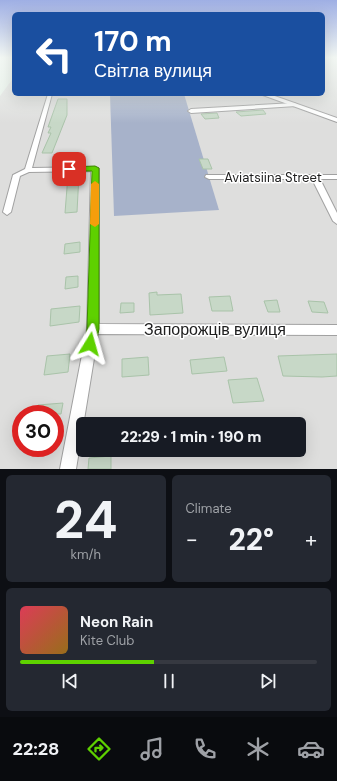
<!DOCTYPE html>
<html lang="en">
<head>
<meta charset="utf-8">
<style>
	body { margin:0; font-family:"DM Sans",sans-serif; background:#242831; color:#f1f3f6; height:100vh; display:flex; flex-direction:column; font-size:15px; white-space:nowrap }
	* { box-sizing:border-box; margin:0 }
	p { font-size:13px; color:#9ea1a6 }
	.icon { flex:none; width:22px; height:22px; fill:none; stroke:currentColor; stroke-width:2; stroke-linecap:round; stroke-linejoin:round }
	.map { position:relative; height:469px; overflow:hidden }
	.details { display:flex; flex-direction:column; gap:6px; padding:6px; background:#0d0f14; flex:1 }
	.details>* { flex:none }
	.banner { position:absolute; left:12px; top:12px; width:313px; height:84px; border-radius:6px; box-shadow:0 4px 16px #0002; background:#1a4fa0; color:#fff; overflow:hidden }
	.speed { position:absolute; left:12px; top:405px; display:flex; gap:8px; font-size:20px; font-weight:700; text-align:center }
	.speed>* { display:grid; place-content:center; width:52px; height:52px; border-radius:50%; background:#171b24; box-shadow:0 4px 16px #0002; line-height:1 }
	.speed .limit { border:6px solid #d22; background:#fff; color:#111 }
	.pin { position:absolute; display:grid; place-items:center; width:34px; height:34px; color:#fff; margin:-17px; border-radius:8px; box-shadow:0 2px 6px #0006 }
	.me { position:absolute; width:44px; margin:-22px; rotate:8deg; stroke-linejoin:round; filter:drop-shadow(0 0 3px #0008) }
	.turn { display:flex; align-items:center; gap:14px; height:84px; padding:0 16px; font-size:18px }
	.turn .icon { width:52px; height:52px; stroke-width:2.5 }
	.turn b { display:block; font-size:28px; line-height:34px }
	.big { font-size:30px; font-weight:800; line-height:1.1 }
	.details .widget { flex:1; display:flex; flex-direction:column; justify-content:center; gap:6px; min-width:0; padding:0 14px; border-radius:6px; background:#242831 }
	.details .dial { align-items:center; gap:0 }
	.dial b { font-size:52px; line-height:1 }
	.song { display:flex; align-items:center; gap:12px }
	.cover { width:48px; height:48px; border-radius:6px; background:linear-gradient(135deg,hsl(350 70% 55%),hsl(40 70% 35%)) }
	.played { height:4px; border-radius:2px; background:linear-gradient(90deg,#5ed100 45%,#363941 45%) }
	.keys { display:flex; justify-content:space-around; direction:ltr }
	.heat { display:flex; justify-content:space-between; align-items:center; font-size:22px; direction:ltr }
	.details .tiles { flex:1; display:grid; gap:6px; grid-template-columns:1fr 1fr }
	.widget:last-child { grid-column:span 2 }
	.trip { position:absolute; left:76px; top:417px; width:230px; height:40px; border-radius:6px; background:#171b24; box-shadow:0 4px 16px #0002; font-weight:800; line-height:40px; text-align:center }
	.tabs { display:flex; height:64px; justify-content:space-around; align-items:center; background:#090b0e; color:#9ea1a6 }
	.tabs .icon { width:28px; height:28px }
	.tabs .on { color:#5ed100 }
	.tabs b { font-size:18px; color:#f1f3f6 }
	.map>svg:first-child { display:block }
	.residential { fill:#dededd; fill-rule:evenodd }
	.cemetery { fill:#a7b2ca }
	.building { fill:#c7d8c7; stroke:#a9c3a9 }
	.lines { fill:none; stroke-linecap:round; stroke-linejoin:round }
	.minor-casing { stroke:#a1a1a1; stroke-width:2 }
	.tertiary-casing { stroke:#a1a1a1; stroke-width:2 }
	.minor { fill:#fff; fill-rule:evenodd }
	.tertiary { fill:#fff; fill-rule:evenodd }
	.route { fill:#5ed100; stroke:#3d8800 }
	.slow { fill:#f59e0b }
	.labels { text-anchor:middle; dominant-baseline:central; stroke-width:3; stroke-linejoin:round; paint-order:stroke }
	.street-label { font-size:13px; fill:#202020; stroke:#fff }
	.near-street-label { font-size:16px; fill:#202020; stroke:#fff }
</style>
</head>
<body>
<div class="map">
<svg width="337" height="469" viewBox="0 0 337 469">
	<rect width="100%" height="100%" fill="#e7f1e9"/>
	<!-- residential -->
	<path class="residential" d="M323 58H337V469H0V96L14 77V94H323ZM21 414H55V448H21ZM83 424H299V450H83Z"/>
	<!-- cemetery -->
	<polygon class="cemetery" points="110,94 184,94 219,210 114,216"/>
	<!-- building -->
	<g class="building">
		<polygon points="58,99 67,99 67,115 52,153 42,153 51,133 48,133 51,127 48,127"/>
		<polygon points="263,110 266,114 241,116 236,112"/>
		<polygon points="217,113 219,118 205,119 201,114"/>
		<polygon points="199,159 208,159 212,169 203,169"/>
		<polygon points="79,174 77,212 65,213 68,175"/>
		<polygon points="80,242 80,252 64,254 65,244"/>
		<polygon points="78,276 78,287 65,289 66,277"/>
		<polygon points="157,292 157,295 181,294 183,313 150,315 149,293"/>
		<polygon points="230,296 233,311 212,311 209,297"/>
		<polygon points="277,300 280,312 268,312 264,301"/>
		<polygon points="308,301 324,302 328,313 312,312"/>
		<polygon points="121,303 134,303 134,312 120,313"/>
		<polygon points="80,306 79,322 50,326 51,309"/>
		<polygon points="70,354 68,372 44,375 47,356"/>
		<polygon points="337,354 337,376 322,377 283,376 278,356"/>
		<polygon points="148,357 149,375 122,377 122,359"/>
		<polygon points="224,357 227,371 192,374 190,360"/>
		<polygon points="257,378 264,401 233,403 228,380"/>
		<polygon points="63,403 61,414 36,414 38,405"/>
		<polygon points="111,456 111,469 88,469 89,458"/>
	</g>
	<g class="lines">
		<!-- minor casing -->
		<g class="minor-casing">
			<g id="minor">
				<polygon points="48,94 52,94 32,168 95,167 99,169 99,324 337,325 337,335 98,334 76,469 60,469 87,329 91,171 29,172 20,176 11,212 7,215 3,212 13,175 25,169"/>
				<polygon points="294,103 296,104 296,106 191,113 188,111 191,109"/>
				<polygon points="206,175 337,175 337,179 320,179 337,213 337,224 333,221 312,179 209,179 205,177"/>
			</g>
		</g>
		<!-- tertiary casing -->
		<g class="tertiary-casing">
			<polygon id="tertiary" points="260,94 269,94 337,118 337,122"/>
		</g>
		<!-- minor -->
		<use href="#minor" class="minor"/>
		<!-- tertiary -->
		<use href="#tertiary" class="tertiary"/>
	</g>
	<!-- sky -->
	<linearGradient id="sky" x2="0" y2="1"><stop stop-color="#9fafe4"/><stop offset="0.47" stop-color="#f4f9f5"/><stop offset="1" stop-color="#f4f9f5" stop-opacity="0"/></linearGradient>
	<rect width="337" height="123" fill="url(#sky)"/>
	<!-- route -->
	<polygon class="route" points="95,166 99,168 99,329 95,348 90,350 86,348 84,344 87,329 92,171 69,171 65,169 69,167"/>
	<!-- slow -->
	<polygon class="slow" points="95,181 99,184 99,224 95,227 90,224 91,184"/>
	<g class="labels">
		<!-- street labels -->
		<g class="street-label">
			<text x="273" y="177">Aviatsiina Street</text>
		</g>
		<!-- near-street labels -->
		<g class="near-street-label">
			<text x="215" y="329">Запорожців вулиця</text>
		</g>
	</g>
</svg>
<div class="speed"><div class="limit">30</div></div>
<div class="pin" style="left:69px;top:169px;background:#d93025"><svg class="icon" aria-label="arrive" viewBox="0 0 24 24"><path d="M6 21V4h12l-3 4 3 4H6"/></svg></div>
<svg class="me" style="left:90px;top:344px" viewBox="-20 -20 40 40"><path d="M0-17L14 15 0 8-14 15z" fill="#5ed100" stroke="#fff" stroke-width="4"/></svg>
<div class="trip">22:29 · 1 min · 190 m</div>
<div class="banner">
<div class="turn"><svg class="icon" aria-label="left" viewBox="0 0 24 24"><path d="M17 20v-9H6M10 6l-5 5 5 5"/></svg><div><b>170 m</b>Світла вулиця</div></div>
</div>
</div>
<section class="details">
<div class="tiles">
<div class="widget dial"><b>24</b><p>km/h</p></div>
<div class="widget"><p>Climate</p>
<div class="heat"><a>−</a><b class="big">22°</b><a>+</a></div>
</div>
<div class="widget">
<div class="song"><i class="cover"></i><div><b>Neon Rain</b><p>Kite Club</p></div></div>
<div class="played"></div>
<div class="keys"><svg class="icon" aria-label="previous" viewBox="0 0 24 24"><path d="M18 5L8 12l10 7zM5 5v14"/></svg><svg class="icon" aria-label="pause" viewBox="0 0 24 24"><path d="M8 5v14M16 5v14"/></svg><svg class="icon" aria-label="next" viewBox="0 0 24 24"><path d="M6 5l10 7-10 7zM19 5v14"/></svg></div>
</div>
</div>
</section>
<nav class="tabs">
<b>22:28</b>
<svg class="icon on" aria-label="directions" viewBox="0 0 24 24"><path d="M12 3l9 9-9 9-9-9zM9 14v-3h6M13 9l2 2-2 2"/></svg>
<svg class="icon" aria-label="music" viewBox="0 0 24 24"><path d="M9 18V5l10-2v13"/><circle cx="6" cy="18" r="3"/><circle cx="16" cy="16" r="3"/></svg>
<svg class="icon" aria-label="phone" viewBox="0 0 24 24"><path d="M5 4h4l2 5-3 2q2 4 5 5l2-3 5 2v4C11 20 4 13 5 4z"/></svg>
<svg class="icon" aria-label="climate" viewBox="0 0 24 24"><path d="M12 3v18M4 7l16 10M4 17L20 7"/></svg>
<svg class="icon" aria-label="car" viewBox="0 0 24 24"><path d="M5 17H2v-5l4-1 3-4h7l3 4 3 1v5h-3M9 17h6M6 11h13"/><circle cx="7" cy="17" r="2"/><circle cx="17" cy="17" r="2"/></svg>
</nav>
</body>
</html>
